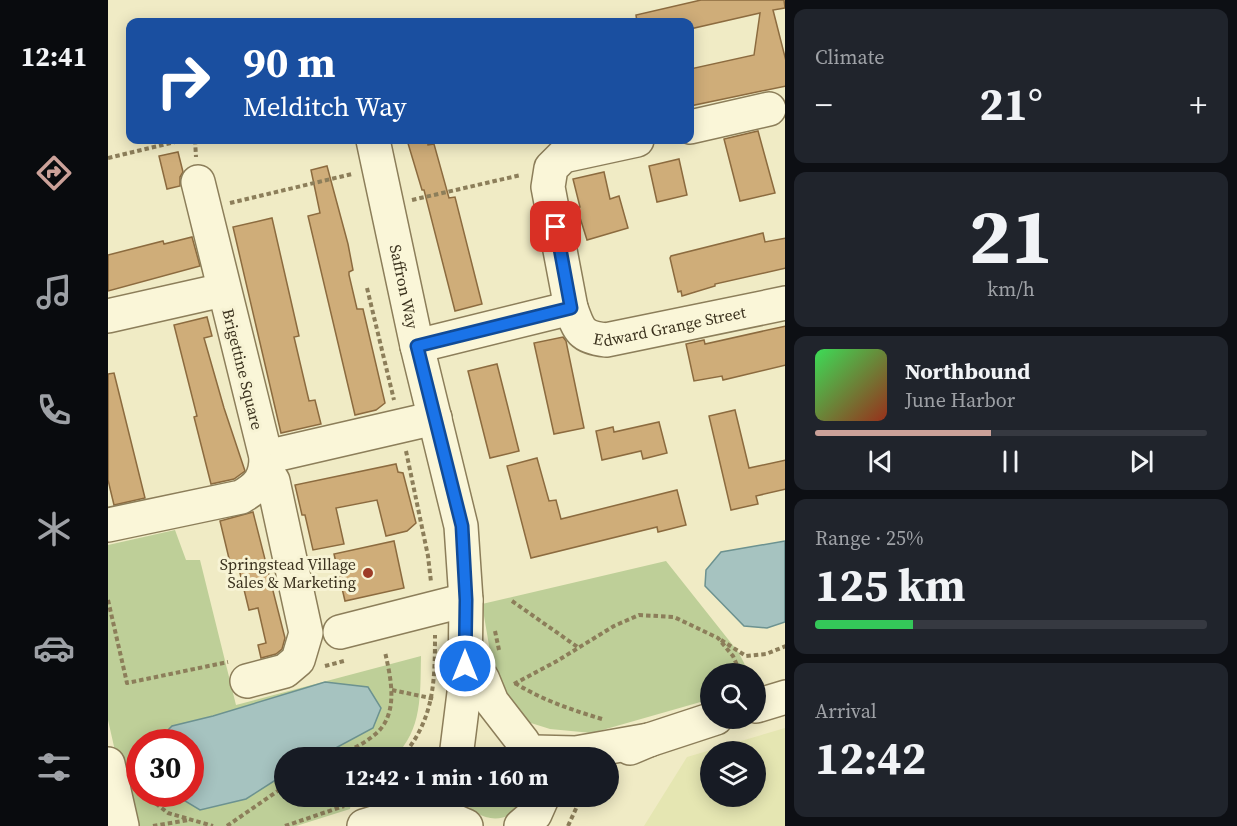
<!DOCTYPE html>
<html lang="en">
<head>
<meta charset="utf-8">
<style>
	body { margin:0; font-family:"Source Serif 4",serif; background:#20242c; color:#f1f3f6; height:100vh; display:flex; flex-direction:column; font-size:22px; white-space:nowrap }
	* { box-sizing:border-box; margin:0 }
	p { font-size:20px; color:#9ea1a6 }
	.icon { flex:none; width:33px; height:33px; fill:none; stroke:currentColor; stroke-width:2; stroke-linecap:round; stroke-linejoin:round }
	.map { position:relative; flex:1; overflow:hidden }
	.details { display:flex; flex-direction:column; gap:9px; padding:9px; background:#0d0f14; width:452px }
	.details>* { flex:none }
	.top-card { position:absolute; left:18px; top:18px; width:568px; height:126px; border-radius:12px; box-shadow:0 3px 15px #0003; background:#1a4fa0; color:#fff; overflow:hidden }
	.controls { position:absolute; left:592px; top:663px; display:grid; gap:12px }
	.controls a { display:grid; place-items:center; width:66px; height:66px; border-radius:50%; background:#171b24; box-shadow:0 3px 15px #0003; font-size:30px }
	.speed { position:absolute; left:18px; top:729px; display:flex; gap:12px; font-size:30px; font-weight:700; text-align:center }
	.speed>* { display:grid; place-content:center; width:78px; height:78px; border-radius:50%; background:#171b24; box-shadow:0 3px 15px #0003; line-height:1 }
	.speed .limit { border:9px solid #d22; background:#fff; color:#111 }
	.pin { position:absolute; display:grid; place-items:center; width:51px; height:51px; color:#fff; margin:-26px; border-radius:12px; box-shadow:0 3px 9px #0006 }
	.me { position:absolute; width:66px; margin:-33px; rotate:0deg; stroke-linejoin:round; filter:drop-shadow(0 0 4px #0008) }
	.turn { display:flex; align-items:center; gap:21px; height:126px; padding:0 18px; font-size:27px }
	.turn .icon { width:78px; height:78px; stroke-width:2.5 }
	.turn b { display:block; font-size:42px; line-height:51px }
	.big { font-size:45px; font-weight:700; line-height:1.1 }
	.details .widget { flex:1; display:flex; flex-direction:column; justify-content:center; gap:9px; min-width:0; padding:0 21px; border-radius:12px; background:#20242c }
	.details .dial { align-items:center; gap:0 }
	.dial b { font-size:78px; line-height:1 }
	.song { display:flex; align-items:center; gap:18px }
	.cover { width:72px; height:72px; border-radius:9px; background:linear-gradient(135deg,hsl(130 70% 55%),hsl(10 70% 35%)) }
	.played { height:6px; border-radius:3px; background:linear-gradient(90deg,#cba199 45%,#363941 45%) }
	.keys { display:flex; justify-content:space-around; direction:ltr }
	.heat { display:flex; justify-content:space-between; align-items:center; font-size:33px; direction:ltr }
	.charge { height:9px; border-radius:4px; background:linear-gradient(90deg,#34c759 25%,#363941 0) }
	.trip { position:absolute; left:166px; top:747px; width:345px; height:60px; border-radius:30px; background:#171b24; box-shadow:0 3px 15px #0003; font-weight:700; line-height:60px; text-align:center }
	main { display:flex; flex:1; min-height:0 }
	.tab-bar { display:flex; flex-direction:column; width:108px; justify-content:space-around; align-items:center; background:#090b0e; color:#9ea1a6 }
	.tab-bar .icon { width:42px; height:42px }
	.tab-bar .current { color:#cba199 }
	.tab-bar b { font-size:27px; color:#f1f3f6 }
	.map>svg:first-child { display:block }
	.farmland { fill:#e5e6b2; fill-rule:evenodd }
	.green { fill:#becf98; fill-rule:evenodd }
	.water { fill:#a6c3c0; stroke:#6c9290; stroke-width:1.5 }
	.building { fill:#cfad79; stroke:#8c6b3f; stroke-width:1.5 }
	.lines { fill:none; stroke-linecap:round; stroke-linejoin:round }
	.minor-casing { stroke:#8c7e5a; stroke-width:36 }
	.path { stroke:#8c7e5a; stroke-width:4; stroke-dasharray:4.5 3; stroke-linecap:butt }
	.minor { stroke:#faf6d8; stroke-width:33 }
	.route-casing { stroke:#114b97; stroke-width:15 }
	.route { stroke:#1a73e8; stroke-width:10 }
	.poi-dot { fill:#9d3c27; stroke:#f7f3d4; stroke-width:2 }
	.labels { text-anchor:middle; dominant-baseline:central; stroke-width:6; stroke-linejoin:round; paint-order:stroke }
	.street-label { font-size:16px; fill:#3b321e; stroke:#f7f3d4 }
	.poi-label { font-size:16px; fill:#3b321e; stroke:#f7f3d4; text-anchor:end }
</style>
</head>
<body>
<main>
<nav class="tab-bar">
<b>12:41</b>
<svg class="icon current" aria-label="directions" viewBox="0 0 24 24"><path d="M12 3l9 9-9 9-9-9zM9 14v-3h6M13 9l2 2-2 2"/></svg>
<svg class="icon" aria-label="music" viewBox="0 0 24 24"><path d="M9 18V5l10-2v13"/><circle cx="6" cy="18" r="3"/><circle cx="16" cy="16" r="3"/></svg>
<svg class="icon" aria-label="phone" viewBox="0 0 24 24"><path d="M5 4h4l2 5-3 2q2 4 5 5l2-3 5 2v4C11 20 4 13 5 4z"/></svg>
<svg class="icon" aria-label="climate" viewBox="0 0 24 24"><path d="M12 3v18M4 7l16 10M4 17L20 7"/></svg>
<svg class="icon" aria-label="car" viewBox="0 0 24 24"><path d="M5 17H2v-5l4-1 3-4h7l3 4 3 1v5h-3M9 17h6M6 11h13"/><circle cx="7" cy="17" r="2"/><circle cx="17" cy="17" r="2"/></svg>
<svg class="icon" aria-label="filters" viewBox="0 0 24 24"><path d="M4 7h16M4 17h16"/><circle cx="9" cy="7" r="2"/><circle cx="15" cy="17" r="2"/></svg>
</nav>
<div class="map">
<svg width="678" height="826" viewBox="0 0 678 826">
	<rect width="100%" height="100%" fill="#f0ebc5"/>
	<!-- farmland -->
	<path class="farmland" d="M677 728V826H536L579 757ZM603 752H648V796H603Z"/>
	<!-- green -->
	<g class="green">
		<path d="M67 530 78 560H92L128 705 313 656C312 693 315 730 286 757L177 758V796L244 797 242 809 188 826H24L0 720V545ZM32 742H82V794H32Z"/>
		<polygon points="558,561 631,653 641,673 603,674 603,699 484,733 442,729 407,718 388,687 374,604"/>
		<path d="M390 747 402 750 412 758H362C370 749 379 747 390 747Z"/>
		<path d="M353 797H420C404 826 370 825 353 797Z"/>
	</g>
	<!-- water -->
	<g class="water">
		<polygon points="677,541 677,622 659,628 636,626 597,586 598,570 613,552"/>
		<polygon points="217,682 260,687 273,708 265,728 211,757 177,758 177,774 138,799 92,810 67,795 66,794 82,794 82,742 48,742 64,726 105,716"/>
	</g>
	<!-- building -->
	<g class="building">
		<polygon points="593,0 676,0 677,8 665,10 678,61 678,86 582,106 582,69 646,55 652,13 582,29 582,22 529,22 528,15"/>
		<polygon points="650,131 667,193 632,201 616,139"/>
		<polygon points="299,140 319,140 320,145 326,144 341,198 347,197 374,304 347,311 316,190 314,190"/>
		<polygon points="70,152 75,172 72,177 72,186 59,189 51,156"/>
		<polygon points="571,159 579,195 549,202 541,166"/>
		<polygon points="219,166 240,244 245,270 241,272 241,275 249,309 255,309 277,403 268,410 247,415 200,216 212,213 203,170"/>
		<polygon points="496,172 502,199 511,196 520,228 479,240 469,208 472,207 465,179"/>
		<polygon points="164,218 191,336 186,337 201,401 207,400 213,424 173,433 125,227"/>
		<polygon points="655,233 657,242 678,238 678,268 607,284 607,286 574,296 573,291 570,292 562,258 563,256"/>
		<polygon points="84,237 92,266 0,291 0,255 55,241 56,244"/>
		<polygon points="99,317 104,336 96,338 116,408 137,471 126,479 103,484 86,417 89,416 66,325"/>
		<polygon points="678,326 678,365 615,380 614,376 586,381 578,344 596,340 597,344"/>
		<polygon points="455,337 458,341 476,428 446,434 426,343"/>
		<polygon points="389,364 411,451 382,458 360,371"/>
		<polygon points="6,373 37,498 6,505 0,480 0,374"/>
		<polygon points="627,410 641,468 678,460 678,489 648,496 650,504 623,510 601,416"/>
		<polygon points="551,422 559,453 535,459 533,451 494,460 488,431 505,427 506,432"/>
		<polygon points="429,458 441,501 448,500 453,519 569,490 578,525 550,532 549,527 423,558 399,466"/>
		<polygon points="288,464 290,472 295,473 308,523 299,531 278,536 269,500 228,508 236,544 205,550 197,515 194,515 187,485"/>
		<polygon points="145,512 177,638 174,649 168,654 153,658 150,645 158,643 150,608 141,610 131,569 124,571 112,521"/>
		<polygon points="286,541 296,588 237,601 226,554"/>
	</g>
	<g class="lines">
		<!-- minor casing -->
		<g class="minor-casing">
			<g id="minor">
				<polyline points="582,127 661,109"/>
				<path id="s1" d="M265 140 309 346 353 526 358 600 357 685 349 749"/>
				<path id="s2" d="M463 308C471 331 473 337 498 340L678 303"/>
				<polyline points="0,316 115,290"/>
				<polyline points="309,346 463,308 440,187 443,168 455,156 529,140"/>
				<polyline points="158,457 327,418"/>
				<path d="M0 525 133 497C150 487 158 479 158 457L90 182"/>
				<polyline points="232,632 358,600"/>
				<polyline points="359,651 375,680 384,702 415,742"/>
				<polyline points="139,681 177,671 190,660 198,633 165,481 158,470"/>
				<polyline points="648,706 678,697"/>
				<polyline points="522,748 541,740 608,718"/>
				<polyline points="426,752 468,753 541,740"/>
				<polyline points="0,764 14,826"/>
				<path d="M256 826C275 820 302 814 322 815 334 815 347 821 358 826"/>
				<polyline points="413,826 427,814 435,796"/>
			</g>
		</g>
		<!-- path -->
		<g class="path">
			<polyline points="87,140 88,157"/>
			<polyline points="0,158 75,140"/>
			<polyline points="304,200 413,175"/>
			<polyline points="122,203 244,174"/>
			<polyline points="259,288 286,400"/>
			<polyline points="298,451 320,556 323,582"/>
			<polyline points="0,600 19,683 120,662"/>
			<polyline points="404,601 471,648"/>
			<polyline points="387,631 391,650"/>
			<polyline points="613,640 638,656 658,654 678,646"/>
			<polyline points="217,666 236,661"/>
			<path d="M407 683C434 700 464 710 494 719"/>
			<polyline points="406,684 449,661 506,626 531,615 566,617 610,638 625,656 633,674"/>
			<polyline points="284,690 327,699"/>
			<path d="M227 758C240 751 254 745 265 736 292 716 283 679 277 652"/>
			<path d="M293 758C326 720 327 683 327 635"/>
			<polyline points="36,794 60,813 105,826"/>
			<polyline points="45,826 80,820"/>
			<polyline points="119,826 177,786"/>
			<polyline points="177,826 236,806"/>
			<polyline points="460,826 471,802 476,796"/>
		</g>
		<!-- minor -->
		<use href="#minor" class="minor"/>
	</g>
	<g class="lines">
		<!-- route casing -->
		<g class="route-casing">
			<polyline id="route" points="357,666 358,600 354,526 309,346 463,308 448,227"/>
		</g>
		<!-- route -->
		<use href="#route" class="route"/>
	</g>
	<!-- markers -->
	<circle class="poi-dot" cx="260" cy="573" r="6"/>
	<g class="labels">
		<!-- street labels -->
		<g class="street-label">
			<text stroke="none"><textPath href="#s1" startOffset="150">Saffron Way</textPath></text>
			<text stroke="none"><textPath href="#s2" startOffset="117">Edward Grange Street</textPath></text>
			<text transform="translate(135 369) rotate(76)">Brigettine Square</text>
		</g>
		<!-- poi labels -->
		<g class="poi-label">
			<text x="248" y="564">Springstead Village<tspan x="248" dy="18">Sales &amp; Marketing</tspan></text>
		</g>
	</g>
</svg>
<div class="controls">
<a><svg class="icon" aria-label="search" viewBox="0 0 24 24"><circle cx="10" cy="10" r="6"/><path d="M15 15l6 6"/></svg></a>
<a><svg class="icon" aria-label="layers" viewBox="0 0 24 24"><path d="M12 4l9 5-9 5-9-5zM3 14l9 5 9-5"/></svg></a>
</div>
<div class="speed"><div class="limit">30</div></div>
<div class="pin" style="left:448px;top:227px;background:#d93025"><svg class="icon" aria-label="arrive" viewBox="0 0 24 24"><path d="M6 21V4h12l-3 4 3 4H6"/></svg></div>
<svg class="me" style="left:357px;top:666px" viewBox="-20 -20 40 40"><circle r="17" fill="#1a73e8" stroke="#fff" stroke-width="3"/><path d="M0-11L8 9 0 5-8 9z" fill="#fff"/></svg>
<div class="trip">12:42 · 1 min · 160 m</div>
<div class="top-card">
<div class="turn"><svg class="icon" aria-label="right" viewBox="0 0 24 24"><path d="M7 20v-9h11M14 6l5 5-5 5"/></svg><div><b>90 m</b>Melditch Way</div></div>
</div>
</div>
<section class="details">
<div class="widget"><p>Climate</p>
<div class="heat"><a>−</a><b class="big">21°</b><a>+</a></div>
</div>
<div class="widget dial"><b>21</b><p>km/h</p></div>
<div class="widget">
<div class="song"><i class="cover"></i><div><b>Northbound</b><p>June Harbor</p></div></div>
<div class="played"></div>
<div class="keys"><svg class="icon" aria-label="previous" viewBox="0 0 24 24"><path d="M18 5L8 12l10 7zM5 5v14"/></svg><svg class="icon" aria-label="pause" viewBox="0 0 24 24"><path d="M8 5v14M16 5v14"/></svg><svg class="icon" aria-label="next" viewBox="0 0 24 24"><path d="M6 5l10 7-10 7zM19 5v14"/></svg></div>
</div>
<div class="widget"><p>Range · 25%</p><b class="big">125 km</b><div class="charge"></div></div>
<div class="widget"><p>Arrival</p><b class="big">12:42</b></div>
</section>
</main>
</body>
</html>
